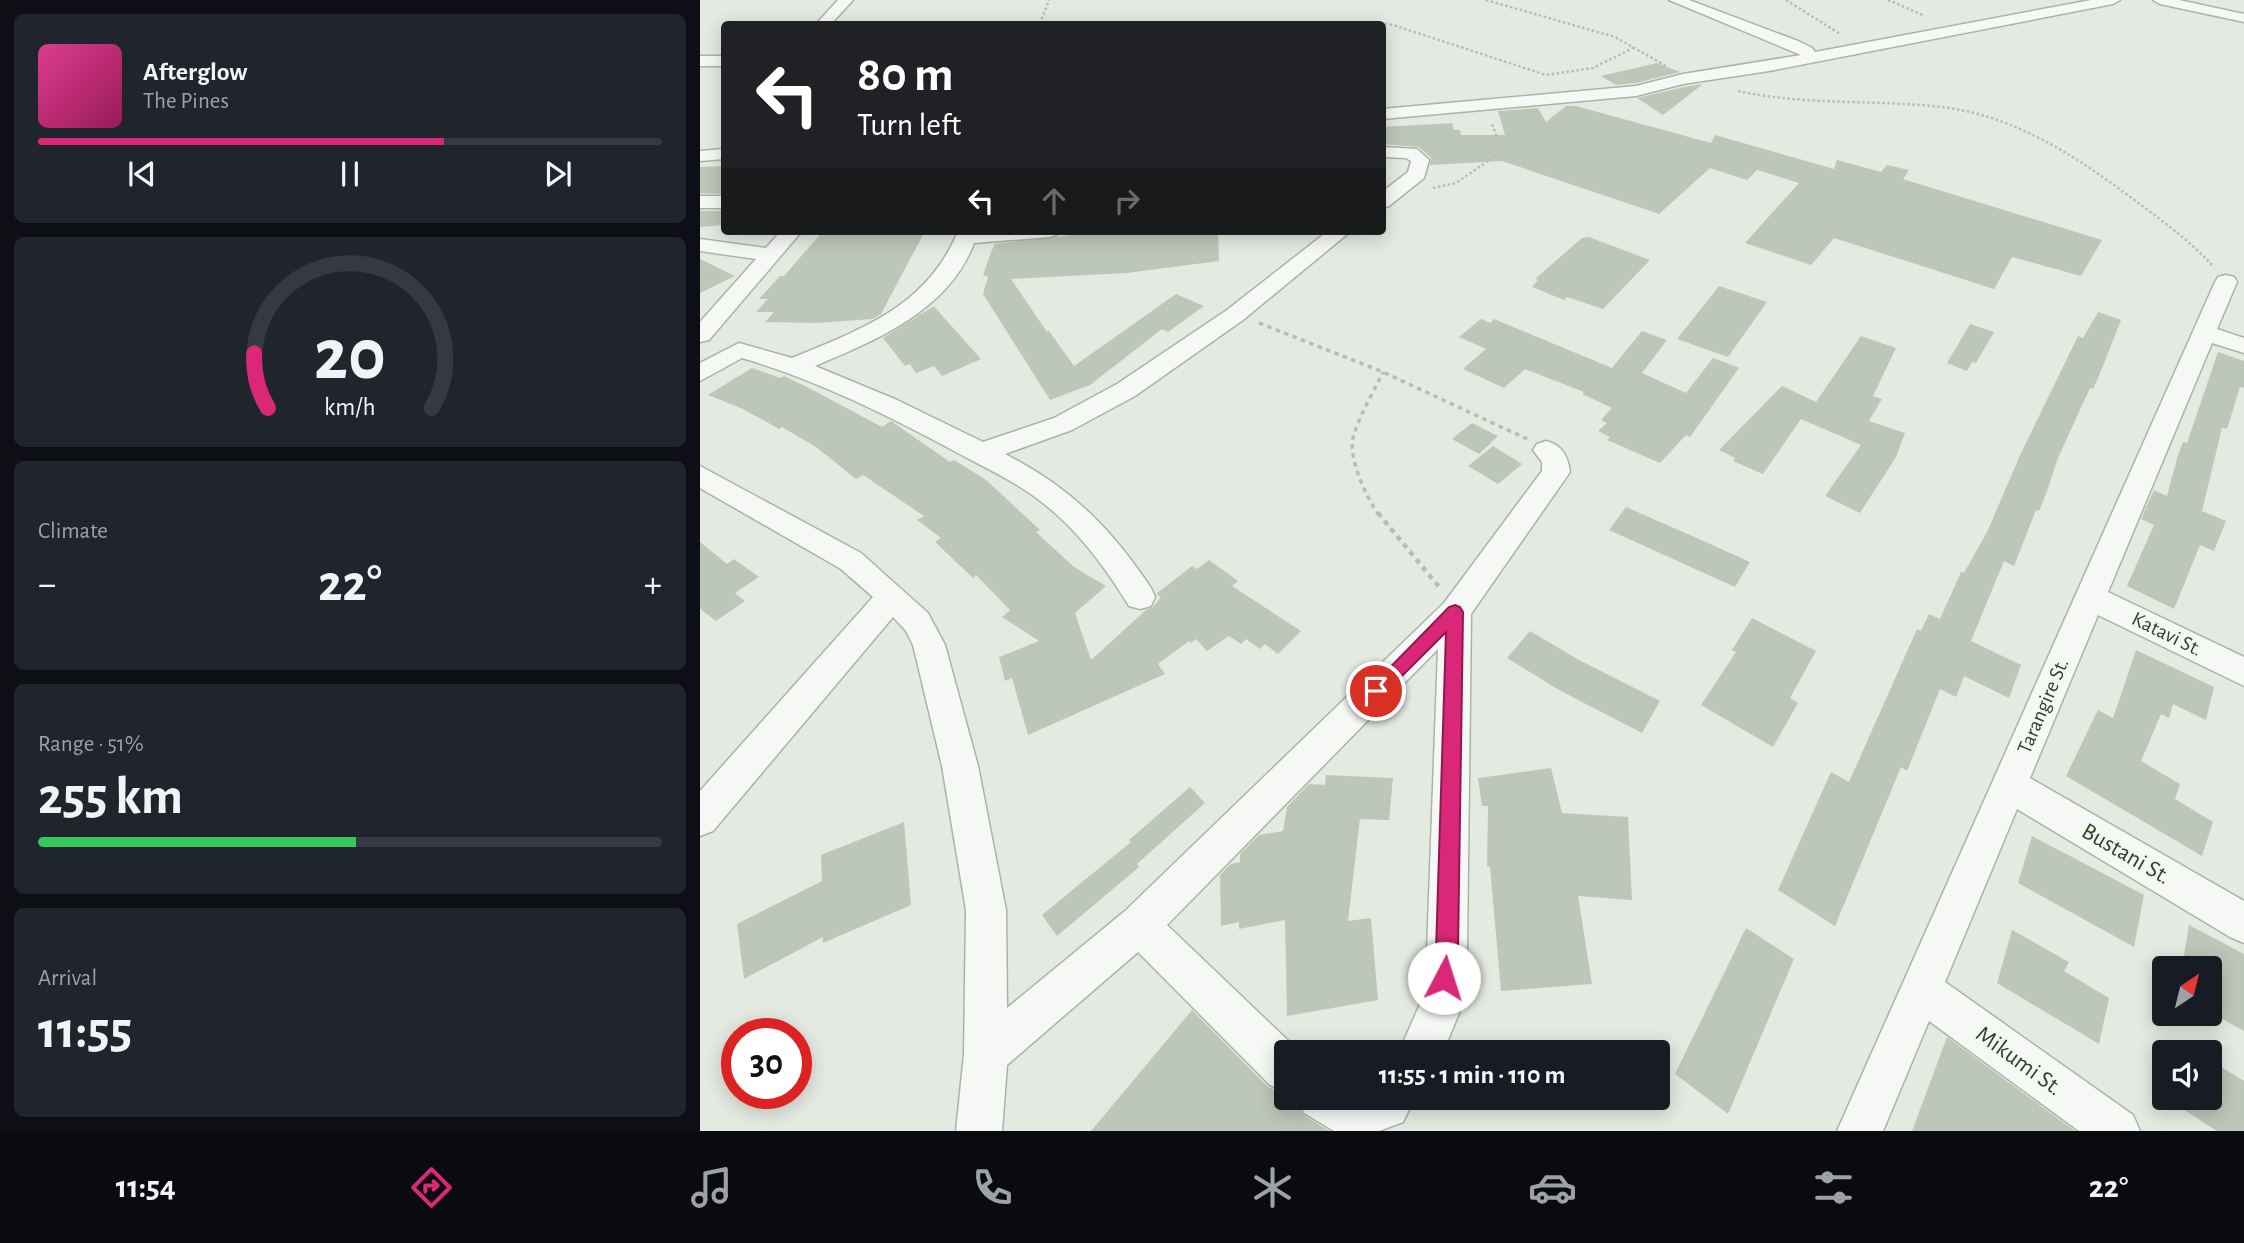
<!DOCTYPE html>
<html lang="en">
<head>
<meta charset="utf-8">
<style>
	body { margin:0; font-family:"Alegreya Sans",sans-serif; background:#20242c; color:#f1f3f6; height:100vh; display:flex; flex-direction:column; font-size:26px; white-space:nowrap }
	* { box-sizing:border-box; margin:0 }
	p { font-size:23px; color:#9ea1a6 }
	.icon { flex:none; width:38px; height:38px; fill:none; stroke:currentColor; stroke-width:2; stroke-linecap:round; stroke-linejoin:round }
	.map { position:relative; flex:1; overflow:hidden }
	.drawer { display:flex; flex-direction:column; gap:14px; padding:14px; background:#0d0f14; width:700px }
	.drawer>* { flex:none }
	.top-card { position:absolute; left:21px; top:21px; width:665px; height:214px; border-radius:7px; box-shadow:0 4px 18px #0003; background:#202124; color:#fff; overflow:hidden }
	.needle { width:46px; rotate:35deg }
	.buttons { position:absolute; left:1452px; top:956px; display:grid; gap:14px }
	.buttons a { display:grid; place-items:center; width:70px; height:70px; border-radius:7px; background:#171b24; box-shadow:0 4px 18px #0003; font-size:35px }
	.speed { position:absolute; left:21px; top:1018px; display:flex; gap:14px; font-size:35px; font-weight:700; text-align:center }
	.speed>* { display:grid; place-content:center; width:91px; height:91px; border-radius:50%; background:#171b24; box-shadow:0 4px 18px #0003; line-height:1 }
	.speed .limit { border:10px solid #d22; background:#fff; color:#111 }
	.pin { position:absolute; display:grid; place-items:center; width:60px; height:60px; color:#fff; margin:-30px; border:4px solid #fff; border-radius:50%; box-shadow:0 2px 7px #0007 }
	.me { position:absolute; width:77px; margin:-38px; rotate:5deg; stroke-linejoin:round; filter:drop-shadow(0 0 5px #0008) }
	.turn { display:flex; align-items:center; gap:24px; height:147px; padding:0 21px; font-size:32px }
	.turn .icon { width:91px; height:91px; stroke-width:2.5 }
	.turn b { display:block; font-size:49px; line-height:60px }
	.lanes { display:flex; align-items:center; height:66px; padding:0 21px; background:#0003; justify-content:center; gap:35px; direction:ltr }
	.lanes .off { opacity:.35 }
	.big { font-size:52px; font-weight:700; line-height:1.1 }
	.drawer .tile { flex:1; display:flex; flex-direction:column; justify-content:center; gap:10px; min-width:0; padding:0 24px; border-radius:10px; background:#20242c }
	.drawer .dial { align-items:center; gap:0 }
	.dial svg { height:182px; overflow:visible; fill:none; stroke:#363941; stroke-width:7; stroke-linecap:round; text-anchor:middle }
	.dial text { fill:#f1f3f6; stroke:none }
	.song { display:flex; align-items:center; gap:21px }
	.cover { width:84px; height:84px; border-radius:10px; background:linear-gradient(135deg,hsl(330 70% 55%),hsl(330 70% 35%)) }
	.played { height:7px; border-radius:4px; background:linear-gradient(90deg,#db2777 65%,#363941 65%) }
	.keys { display:flex; justify-content:space-around; direction:ltr }
	.heat { display:flex; justify-content:space-between; align-items:center; font-size:38px; direction:ltr }
	.charge { height:10px; border-radius:5px; background:linear-gradient(90deg,#34c759 51%,#363941 0) }
	.trip { position:absolute; left:574px; top:1040px; width:396px; height:70px; border-radius:7px; background:#171b24; box-shadow:0 4px 18px #0003; font-weight:700; line-height:70px; text-align:center }
	.tab-bar { display:flex; height:112px; justify-content:space-around; align-items:center; background:#090b0e; color:#9ea1a6 }
	.tab-bar .icon { width:49px; height:49px }
	.tab-bar .current { color:#db2777 }
	.tab-bar b { font-size:32px; color:#f1f3f6 }
	main { display:flex; flex:1; min-height:0 }
	.map>svg:first-child { display:block }
	.building { fill:#bdc7b8 }
	.lines { fill:none; stroke-linecap:round; stroke-linejoin:round }
	.street-casing { stroke:#aab4a6; stroke-width:3 }
	.path-far2 { stroke:#b6beb3; stroke-width:2.5; stroke-dasharray:2.5 2.5; stroke-linecap:butt }
	.path-far1 { stroke:#b6beb3; stroke-width:3.5; stroke-dasharray:4.5 4.5; stroke-linecap:butt }
	.path { stroke:#b6beb3; stroke-width:4.5; stroke-dasharray:5 5; stroke-linecap:butt }
	.street { fill:#f5f8f4; fill-rule:evenodd }
	.route { fill:#db2777; stroke:#8e194d; stroke-width:2 }
	.labels { text-anchor:middle; dominant-baseline:central; stroke-width:5; stroke-linejoin:round; paint-order:stroke }
	.street-label { font-size:21px; fill:#304228; stroke:#f3f7f1 }
	.near-street-label { font-size:24px; fill:#304228; stroke:#f3f7f1 }
</style>
</head>
<body>
<main>
<section class="drawer">
<div class="tile">
<div class="song"><i class="cover"></i><div><b>Afterglow</b><p>The Pines</p></div></div>
<div class="played"></div>
<div class="keys"><svg class="icon" aria-label="previous" viewBox="0 0 24 24"><path d="M18 5L8 12l10 7zM5 5v14"/></svg><svg class="icon" aria-label="pause" viewBox="0 0 24 24"><path d="M8 5v14M16 5v14"/></svg><svg class="icon" aria-label="next" viewBox="0 0 24 24"><path d="M6 5l10 7-10 7zM19 5v14"/></svg></div>
</div>
<div class="tile dial"><svg viewBox="0 0 100 80">
<path d="M14 69A42 42 0 1 1 86 69"/>
<path d="M14 69A42 42 0 0 1 8 45" stroke="#db2777"/>
<text x="50" y="56" font-size="32" font-weight="700">20</text>
<text x="50" y="72" font-size="11">km/h</text>
</svg></div>
<div class="tile"><p>Climate</p>
<div class="heat"><a>−</a><b class="big">22°</b><a>+</a></div>
</div>
<div class="tile"><p>Range · 51%</p><b class="big">255 km</b><div class="charge"></div></div>
<div class="tile"><p>Arrival</p><b class="big">11:55</b></div>
</section>
<div class="map">
<svg width="1544" height="1131" viewBox="0 0 1544 1131">
	<rect width="100%" height="100%" fill="#e4eae1"/>
	<!-- building -->
	<g class="building">
		<polygon points="957,63 980,72 936,83 916,85 901,76"/>
		<polygon points="1003,84 963,115 937,98 984,87"/>
		<polygon points="866,106 876,106 1011,143 1015,135 1134,169 1137,160 1181,172 1187,165 1209,170 1203,179 1402,240 1381,276 1312,257 1294,289 1134,238 1111,265 1045,243 1099,183 1057,170 1047,180 1010,168 959,214 802,161 730,165 731,158 719,147 682,144 682,127 752,123 754,130 760,130 761,135 805,135 798,111 838,108 846,122"/>
		<polygon points="24,166 24,194 0,193 0,167"/>
		<polygon points="24,211 24,225 0,227 0,211"/>
		<polygon points="123,231 225,231 181,314 172,319 117,323 65,322 74,312 56,312 68,299 59,299 80,276 84,276"/>
		<polygon points="408,231 518,231 519,261 427,273 311,279 347,332 349,331 374,366 476,294 504,306 468,332 462,329 390,385 350,400 283,294 288,276 283,276 291,252 295,244"/>
		<polygon points="889,237 950,260 903,309 867,297 864,300 832,287 838,280 835,279 882,238"/>
		<polygon points="0,259 35,276 0,293"/>
		<polygon points="1019,286 1067,302 1028,357 977,339"/>
		<polygon points="234,306 239,312 281,359 242,376 234,366 216,373 210,364 205,366 183,338"/>
		<polygon points="1398,312 1421,320 1403,366 1393,389 1390,388 1358,458 1346,494 1339,511 1336,510 1314,566 1304,561 1271,641 1321,665 1309,698 1264,676 1256,697 1240,689 1207,771 1201,767 1135,926 1078,890 1131,772 1149,782 1217,629 1221,631 1229,614 1240,619 1261,572 1264,573 1287,532 1322,451 1378,336 1383,338"/>
		<polygon points="781,319 790,323 794,319 912,368 942,331 967,340 942,373 986,393 1013,358 1039,368 990,437 986,435 960,463 907,440 910,437 898,431 907,423 901,420 912,408 882,394 884,392 825,369 804,388 763,369 786,349 759,337"/>
		<polygon points="1270,324 1294,332 1276,363 1272,362 1267,371 1247,363"/>
		<polygon points="1161,336 1196,348 1173,396 1182,399 1169,421 1205,433 1196,457 1160,513 1125,496 1161,445 1101,419 1063,474 1033,461 1035,458 1019,450 1082,386 1116,402"/>
		<polygon points="1518,352 1544,361 1544,388 1540,387 1527,429 1522,428 1502,511 1526,521 1514,551 1500,545 1474,609 1427,586 1454,525 1441,519 1454,490 1467,496 1478,455 1483,442 1487,443"/>
		<polygon points="52,368 80,378 84,376 107,387 182,427 191,421 250,462 254,460 285,479 340,530 336,532 374,567 406,586 375,613 391,660 446,610 453,607 461,597 456,594 492,566 497,569 509,560 538,581 532,586 601,631 578,654 565,644 560,649 546,639 541,644 529,636 507,651 496,639 491,643 489,641 458,664 465,674 328,735 312,678 305,681 299,657 339,641 302,617 310,610 276,575 273,578 235,542 241,538 217,520 224,516 163,475 156,479 116,447 82,427 79,429 43,409 8,395"/>
		<polygon points="772,423 798,436 779,454 752,439"/>
		<polygon points="793,446 822,464 798,484 768,466"/>
		<polygon points="926,507 999,539 1050,562 1035,587 909,530"/>
		<polygon points="0,542 27,564 34,559 59,577 35,593 45,601 16,621 0,609"/>
		<polygon points="1052,618 1116,651 1090,698 1098,703 1073,747 1001,705 1036,652 1032,650"/>
		<polygon points="830,631 879,660 960,701 942,733 859,690 807,658"/>
		<polygon points="1436,650 1514,687 1506,720 1473,704 1469,718 1461,714 1441,761 1480,784 1475,799 1513,822 1502,856 1366,776 1398,710 1413,718"/>
		<polygon points="851,768 862,813 928,817 932,900 878,896 892,984 801,991 790,867 787,866 788,806 782,806 778,778"/>
		<polygon points="626,775 693,778 689,820 660,819 648,921 671,918 678,1000 587,1016 585,920 539,929 539,922 521,926 520,875 531,864 540,862 540,854 559,835 583,831 587,807 609,784 625,785"/>
		<polygon points="490,787 505,803 437,864 439,867 357,936 342,915 431,842 429,840"/>
		<polygon points="204,822 211,905 123,943 123,937 44,979 37,924 122,881 121,855"/>
		<polygon points="1332,836 1444,895 1434,947 1318,883"/>
		<polygon points="1489,925 1544,954 1544,1031 1510,1012 1510,968 1482,968"/>
		<polygon points="1046,928 1094,959 1028,1114 975,1074"/>
		<polygon points="1312,930 1369,962 1364,971 1409,998 1399,1044 1297,983"/>
		<polygon points="492,1010 568,1087 586,1093 586,1097 596,1097 603,1115 629,1131 391,1131"/>
		<polygon points="1247,1037 1375,1131 1212,1131"/>
		<polygon points="1510,1060 1544,1081 1544,1131 1517,1131 1464,1097 1510,1097"/>
	</g>
	<g class="lines">
		<!-- street casing -->
		<g class="street-casing">
			<g id="street">
				<polygon points="138,0 153,0 131,24 116,24"/>
				<polygon points="969,0 989,0 1098,41 1112,48 1115,52 1391,0 1420,0 1413,4 1069,71 983,84 936,96 682,119 682,109 936,86 983,74 1101,55"/>
				<polygon points="1453,0 1479,0 1544,14 1544,22 1460,4"/>
				<rect x="0" y="56" width="24" height="10"/>
				<polygon points="682,147 717,149 729,160 724,178 689,206 682,208 682,192 708,172 711,161 706,158 682,157"/>
				<polygon points="24,149 24,159 0,161 0,151"/>
				<rect x="0" y="196" width="24" height="12"/>
				<polygon points="81,231 102,231 9,340 0,342 0,322 56,259 0,251 0,239 66,248"/>
				<path d="M258 231H359L356 235 349 237 274 243C249 310 177 340 115 366L197 400 283 442 354 418 417 384 527 310 628 231H651L543 320 435 396 372 430 305 454C370 487 411 528 451 588L455 597 451 606 440 609 429 606C408 572 386 541 356 514 330 490 302 476 271 460 197 420 123 382 42 358L0 381V363L39 343 92 358C162 329 228 306 258 231Z"/>
				<polygon points="1526,275 1534,277 1537,282 1517,329 1544,338 1544,353 1512,343 1408,592 1544,657 1544,686 1398,615 1330,778 1544,901 1544,943 1530,937 1317,809 1245,982 1433,1115 1440,1131 1379,1131 1229,1021 1183,1131 1137,1131 1515,282 1518,277"/>
				<path d="M846 441C862 445 868 456 870 472L771 614 767 951 762 1006 743 1052H699L720 1004 727 951 738 649 467 925 600 1052H586V1091L570 1085 438 952 307 1065 302 1131H256L264 1054 266 910 242 766 213 645 206 631 193 617 13 831 0 836V791L173 597 141 569 0 488V466L161 553 228 613 245 645 278 766 306 910 307 1008 425 911 744 603 842 471V462L833 450 837 444Z"/>
				<polygon points="598,1097 715,1097 703,1122 679,1131 634,1131 604,1113"/>
			</g>
		</g>
		<!-- path-far2 -->
		<g class="path-far2">
			<polyline points="786,0 915,37 966,66"/>
			<polyline points="1086,0 1140,34"/>
			<polyline points="1188,0 1225,16"/>
			<polyline points="340,24 349,0"/>
			<polyline points="645,24 677,22 693,25 846,75 893,68 935,47"/>
			<path d="M1038 91C1103 105 1168 100 1233 106 1312 113 1376 156 1437 202 1464 222 1491 242 1514 267"/>
			<polyline points="733,188 756,183 798,154 802,149 791,122"/>
		</g>
		<!-- path-far1 -->
		<g class="path-far1">
			<polyline points="559,323 683,372 827,439"/>
			<path d="M679 515C667 499 648 458 653 438 659 416 673 393 683 372"/>
		</g>
		<!-- path -->
		<polyline class="path" points="678,513 740,588"/>
		<!-- street -->
		<use href="#street" class="street"/>
	</g>
	<!-- route -->
	<polygon class="route" points="755,605 760,607 763,612 758,951 752,986 744,989 736,986 733,978 736,951 746,632 682,696 676,698 669,696 667,691 749,607"/>
	<g class="labels">
		<!-- street labels -->
		<g class="street-label">
			<text transform="translate(1467 634) rotate(26)">Katavi St.</text>
			<text transform="translate(1343 706) rotate(-67)">Tarangire St.</text>
		</g>
		<!-- near-street labels -->
		<g class="near-street-label">
			<text transform="translate(1426 854) rotate(30)">Bustani St.</text>
			<text transform="translate(1319 1061) rotate(36)">Mikumi St.</text>
		</g>
	</g>
</svg>
<div class="buttons">
<a><svg class="needle" viewBox="-14 -14 28 28"><path d="M0-13l5 13h-10z" fill="#e53935"/><path d="M0 13l5-13h-10z" fill="#9ea1a6"/></svg></a>
<a><svg class="icon" aria-label="sound" viewBox="0 0 24 24"><path d="M4 9h4l5-4v14l-5-4H4zM17 9q2 3 0 6"/></svg></a>
</div>
<div class="speed"><div class="limit">30</div></div>
<div class="pin" style="left:676px;top:691px;background:#d93025"><svg class="icon" aria-label="arrive" viewBox="0 0 24 24"><path d="M6 21V4h12l-3 4 3 4H6"/></svg></div>
<svg class="me" style="left:744px;top:978px" viewBox="-20 -20 40 40"><circle r="19" fill="#fff"/><path d="M0-13L10 11 0 6-10 11z" fill="#db2777"/></svg>
<div class="trip">11:55 · 1 min · 110 m</div>
<div class="top-card">
<div class="turn"><svg class="icon" aria-label="left" viewBox="0 0 24 24"><path d="M17 20v-9H6M10 6l-5 5 5 5"/></svg><div><b>80 m</b>Turn left</div></div>
<div class="lanes"><svg class="icon" aria-label="left" viewBox="0 0 24 24"><path d="M17 20v-9H6M10 6l-5 5 5 5"/></svg><svg class="icon off" aria-label="ahead" viewBox="0 0 24 24"><path d="M12 20V5M6 11l6-6 6 6"/></svg><svg class="icon off" aria-label="right" viewBox="0 0 24 24"><path d="M7 20v-9h11M14 6l5 5-5 5"/></svg></div>
</div>
</div>
</main>
<nav class="tab-bar">
<b>11:54</b>
<svg class="icon current" aria-label="directions" viewBox="0 0 24 24"><path d="M12 3l9 9-9 9-9-9zM9 14v-3h6M13 9l2 2-2 2"/></svg>
<svg class="icon" aria-label="music" viewBox="0 0 24 24"><path d="M9 18V5l10-2v13"/><circle cx="6" cy="18" r="3"/><circle cx="16" cy="16" r="3"/></svg>
<svg class="icon" aria-label="phone" viewBox="0 0 24 24"><path d="M5 4h4l2 5-3 2q2 4 5 5l2-3 5 2v4C11 20 4 13 5 4z"/></svg>
<svg class="icon" aria-label="climate" viewBox="0 0 24 24"><path d="M12 3v18M4 7l16 10M4 17L20 7"/></svg>
<svg class="icon" aria-label="car" viewBox="0 0 24 24"><path d="M5 17H2v-5l4-1 3-4h7l3 4 3 1v5h-3M9 17h6M6 11h13"/><circle cx="7" cy="17" r="2"/><circle cx="17" cy="17" r="2"/></svg>
<svg class="icon" aria-label="filters" viewBox="0 0 24 24"><path d="M4 7h16M4 17h16"/><circle cx="9" cy="7" r="2"/><circle cx="15" cy="17" r="2"/></svg>
<b>22°</b>
</nav>
</body>
</html>
